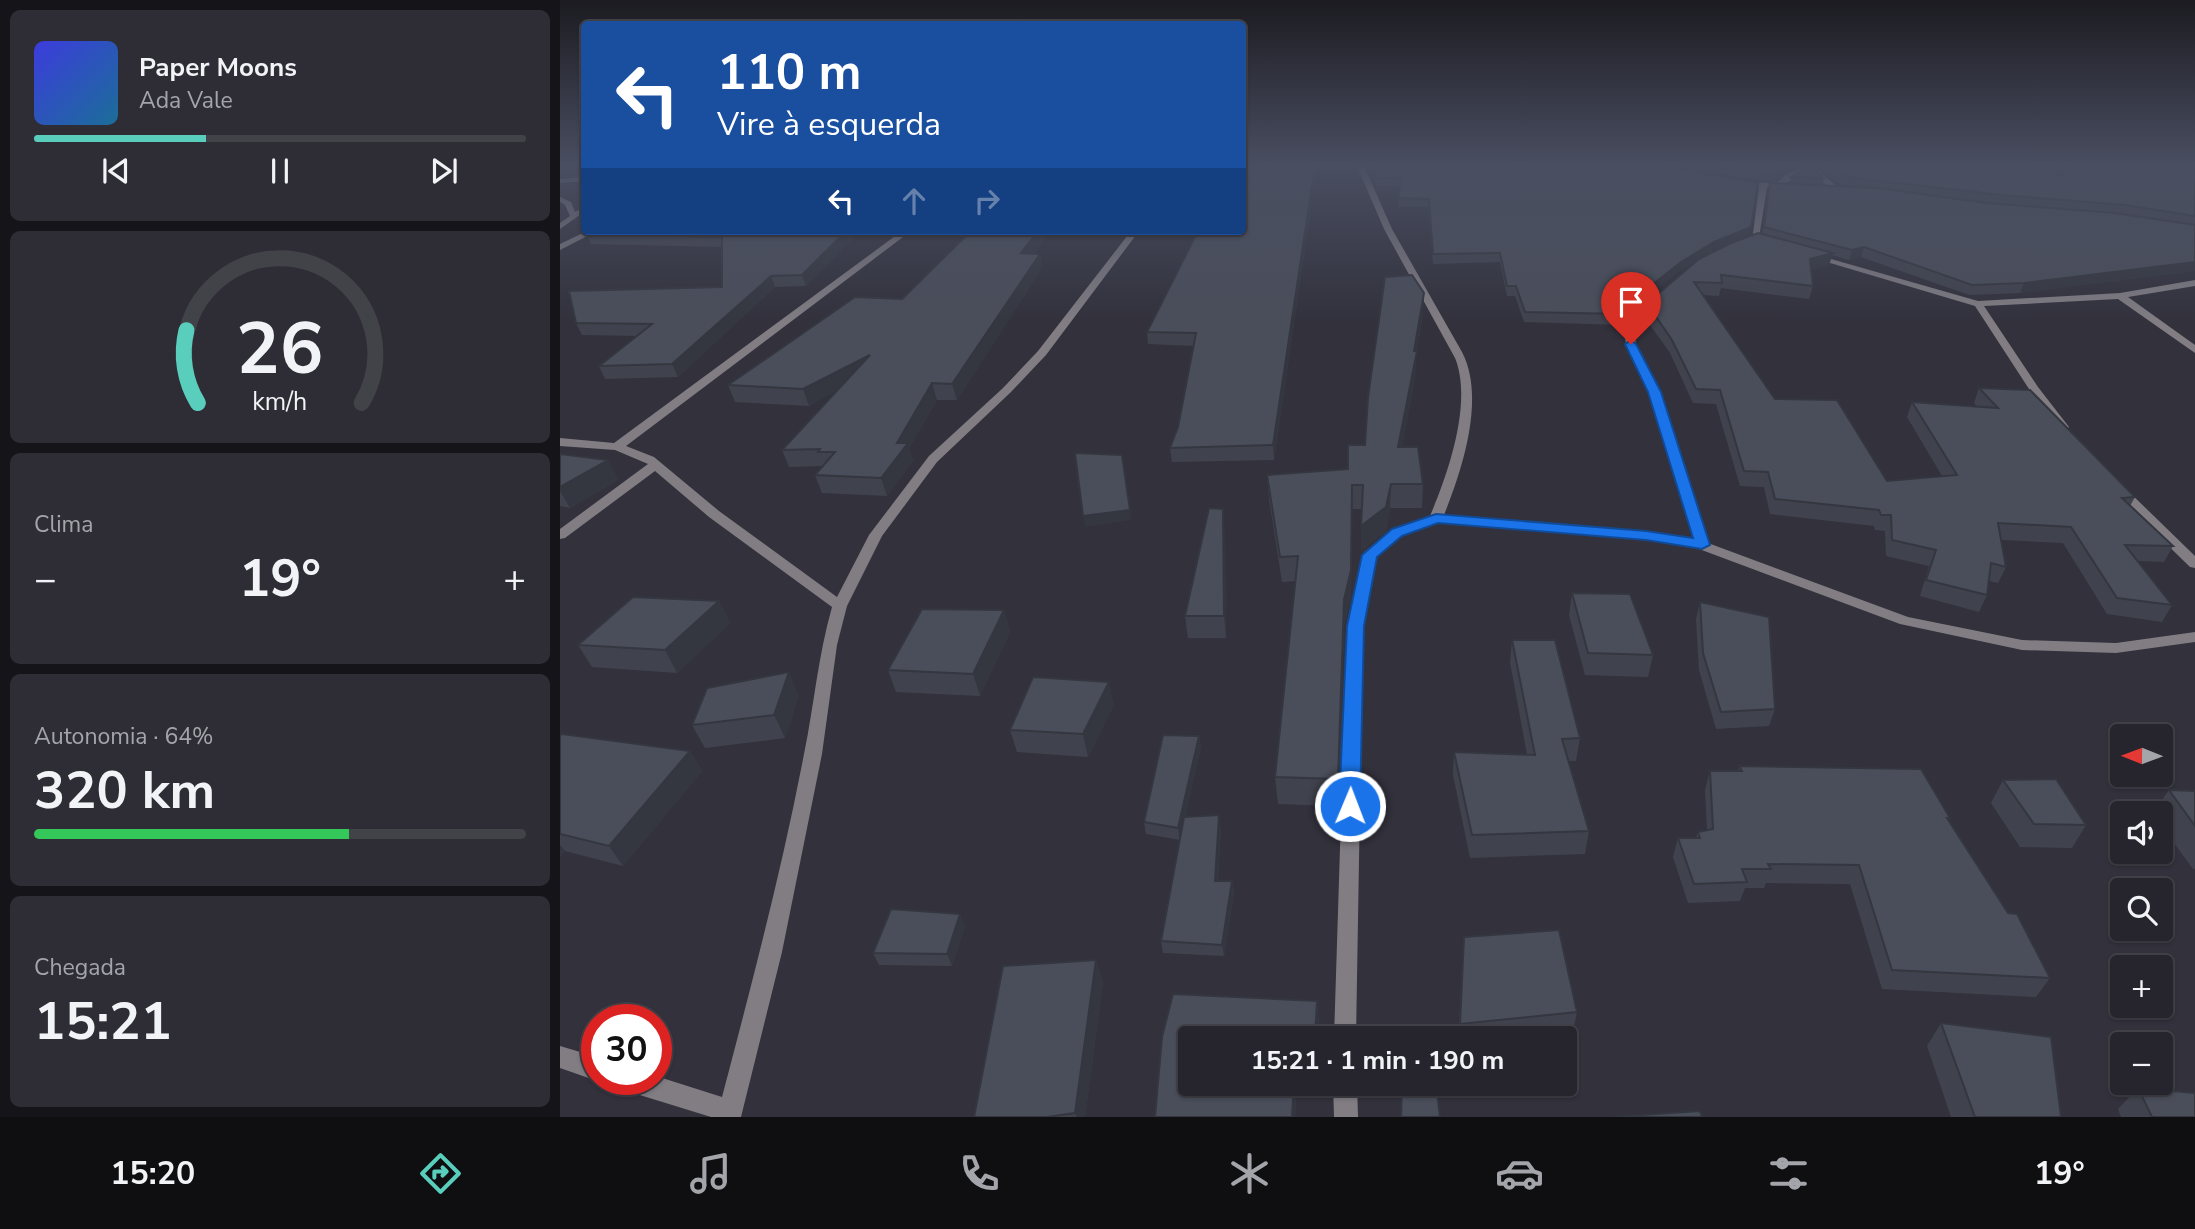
<!DOCTYPE html>
<html lang="pt">
<head>
<meta charset="utf-8">
<style>
	body { margin:0; font-family:"Nunito Sans",sans-serif; background:#2e2d35; color:#f1f3f6; height:100vh; display:flex; flex-direction:column; font-size:26px; white-space:nowrap }
	* { box-sizing:border-box; margin:0 }
	p { font-size:23px; color:#a4a5aa }
	.icon { flex:none; width:38px; height:38px; fill:none; stroke:currentColor; stroke-width:2; stroke-linecap:round; stroke-linejoin:round }
	.map { position:relative; flex:1; overflow:hidden }
	.panel { display:flex; flex-direction:column; gap:10px; padding:10px; background:#151419; width:560px }
	.panel>* { flex:none }
	.top-card { position:absolute; left:21px; top:21px; width:665px; height:214px; border-radius:7px; box-shadow:0 2px 5px #0004,0 0 0 2px #424249; background:#1a4fa0; color:#fff; overflow:hidden }
	.needle { width:46px; rotate:271deg }
	.tools { position:absolute; left:1550px; top:724px; display:grid; gap:14px }
	.tools a { display:grid; place-items:center; width:63px; height:63px; border-radius:7px; background:#26252d; box-shadow:0 2px 5px #0004,0 0 0 2px #424249; font-size:35px }
	.speed { position:absolute; left:21px; top:1004px; display:flex; gap:14px; font-size:35px; font-weight:700; text-align:center }
	.speed>* { display:grid; place-content:center; width:91px; height:91px; border-radius:50%; background:#26252d; box-shadow:0 2px 5px #0004,0 0 0 2px #424249; line-height:1 }
	.speed .limit { border:10px solid #d22; background:#fff; color:#111 }
	.pin { position:absolute; display:grid; place-items:center; width:60px; height:60px; color:#fff; margin:-72px -30px; border-radius:50% 50% 50% 0; rotate:-45deg; box-shadow:0 0 7px #0007 }
	.pin .icon { rotate:45deg }
	.me { position:absolute; width:77px; margin:-38px; rotate:1deg; stroke-linejoin:round; filter:drop-shadow(0 0 5px #0008) }
	.turn { display:flex; align-items:center; gap:24px; height:147px; padding:0 21px; font-size:32px }
	.turn .icon { width:91px; height:91px; stroke-width:2.5 }
	.turn b { display:block; font-size:49px; line-height:60px }
	.lanes { display:flex; align-items:center; height:66px; padding:0 21px; background:#0003; justify-content:center; gap:35px; direction:ltr }
	.lanes .off { opacity:.35 }
	.big { font-size:52px; font-weight:700; line-height:1.1 }
	.panel .widget { flex:1; display:flex; flex-direction:column; justify-content:center; gap:10px; min-width:0; padding:0 24px; border-radius:10px; background:#2e2d35 }
	.panel .dial { align-items:center; gap:0 }
	.dial svg { height:182px; overflow:visible; fill:none; stroke:#424249; stroke-width:7; stroke-linecap:round; text-anchor:middle }
	.dial text { fill:#f1f3f6; stroke:none }
	.song { display:flex; align-items:center; gap:21px }
	.cover { width:84px; height:84px; border-radius:10px; background:linear-gradient(135deg,hsl(240 70% 55%),hsl(200 70% 35%)) }
	.played { height:7px; border-radius:4px; background:linear-gradient(90deg,#5acebd 35%,#424249 35%) }
	.keys { display:flex; justify-content:space-around; direction:ltr }
	.heat { display:flex; justify-content:space-between; align-items:center; font-size:38px; direction:ltr }
	.charge { height:10px; border-radius:5px; background:linear-gradient(90deg,#34c759 64%,#424249 0) }
	.trip { position:absolute; left:618px; top:1026px; width:399px; height:70px; border-radius:7px; background:#26252d; box-shadow:0 2px 5px #0004,0 0 0 2px #424249; font-weight:700; line-height:70px; text-align:center }
	.tab-bar { display:flex; height:112px; justify-content:space-around; align-items:center; background:#0f0f12; color:#a4a5aa }
	.tab-bar .icon { width:49px; height:49px }
	.tab-bar .on { color:#5acebd }
	.tab-bar b { font-size:32px; color:#f1f3f6 }
	main { display:flex; flex:1; min-height:0 }
	.map>svg:first-child { display:block }
	.lines { fill:none; stroke-linecap:round; stroke-linejoin:round }
	.minor { fill:#817d83; fill-rule:evenodd }
	.wall { fill:#40434d; fill-rule:evenodd }
	.shaded-wall { fill:#34373f }
	.building { fill:#4a4e5a; stroke:#34373f; stroke-width:2 }
	.route { fill:#1a73e8; stroke:#114b97; stroke-width:2 }
</style>
</head>
<body>
<main>
<section class="panel">
<div class="widget">
<div class="song"><i class="cover"></i><div><b>Paper Moons</b><p>Ada Vale</p></div></div>
<div class="played"></div>
<div class="keys"><svg class="icon" aria-label="previous" viewBox="0 0 24 24"><path d="M18 5L8 12l10 7zM5 5v14"/></svg><svg class="icon" aria-label="pause" viewBox="0 0 24 24"><path d="M8 5v14M16 5v14"/></svg><svg class="icon" aria-label="next" viewBox="0 0 24 24"><path d="M6 5l10 7-10 7zM19 5v14"/></svg></div>
</div>
<div class="widget dial"><svg viewBox="0 0 100 80">
<path d="M14 69A42 42 0 1 1 86 69"/>
<path d="M14 69A42 42 0 0 1 9 37" stroke="#5acebd"/>
<text x="50" y="56" font-size="32" font-weight="700">26</text>
<text x="50" y="72" font-size="11">km/h</text>
</svg></div>
<div class="widget"><p>Clima</p>
<div class="heat"><a>−</a><b class="big">19°</b><a>+</a></div>
</div>
<div class="widget"><p>Autonomia · 64%</p><b class="big">320 km</b><div class="charge"></div></div>
<div class="widget"><p>Chegada</p><b class="big">15:21</b></div>
</section>
<div class="map">
<svg width="1635" height="1117" viewBox="0 0 1635 1117">
	<rect width="100%" height="100%" fill="#32313c"/>
	<g class="lines">
		<!-- minor -->
		<g class="minor">
			<path d="M797 166H804L832 229 902 352C926 398 902 470 884 515L1086 531 1133 539 1089 392 1066 344 1063 325 1091 300 1094 301V305L1073 326 1076 344 1099 392 1148 543 1348 617 1462 640 1556 643 1635 632V642L1556 653 1462 650 1340 624 1139 549 1086 539 877 522 842 536 816 557 803 626 796 1038H774L787 626 804 552 832 530 870 516C888 474 913 402 895 358L824 229Z"/>
			<polygon points="1244,166 1253,166 1281,190 1274,192 1248,170 1225,184 1230,184 1230,188 1207,187 1199,238 1210,242 1206,244 1192,241 1199,187 1181,186 1178,182 1217,183 1225,175"/>
			<polygon points="24,177 24,181 0,183 0,179"/>
			<polygon points="0,197 11,202 15,212 24,207 24,212 0,229 0,223 10,216 5,205 0,202"/>
			<polygon points="27,231 37,231 0,250 0,244"/>
			<path d="M342 231H351L66 446 94 457 159 511 277 597 309 535 369 456 443 388 478 351 571 231H579L486 355 451 392 377 462 322 536 287 606 277 645 262 754 222 952 181 1117H151L70 1092 62 1088 58 1080H96V1076L162 1097C192 983 222 869 244 754 254 705 258 656 272 607L149 517 95 471 5 538 0 539V529L88 464 55 450 0 446V438L54 443Z"/>
			<polygon points="1250,253 1418,301 1560,293 1635,280 1635,286 1568,297 1635,345 1635,353 1558,299 1424,306 1478,387 1509,427 1507,429 1499,429 1469,389 1415,306 1250,257"/>
			<polygon points="1558,485 1563,486 1635,556 1635,568 1630,567 1553,492 1552,489"/>
			<polygon points="0,1046 37,1057 37,1080 39,1080 37,1081 0,1068"/>
			<polygon points="773,1083 797,1083 798,1117 774,1117"/>
		</g>
	</g>
	<!-- wall -->
	<g class="wall">
		<polygon points="757,166 714,460 612,462 610,448 618,427 633,346 588,344 587,332 637,233 605,232 605,231 682,231"/>
		<path d="M810 166H954L957 172 1189 236 1202 234 1210 183 1303 188 1282 184 1252 166H1485L1499 175H1501L1488 166H1635V271L1460 293 1409 295 1301 257 1289 260 1272 255 1269 265 1251 270 1253 286 1249 299 1161 288 1159 296 1143 295 1215 399 1327 481 1382 476 1347 417 1352 402 1417 407 1414 403 1419 388 1575 497 1570 506 1613 546 1604 562 1578 561 1612 605 1602 622 1547 614 1503 543 1441 540 1446 567 1438 583 1429 581 1427 595 1419 612 1360 596 1369 566 1326 556 1325 531 1315 530 1314 526 1210 514 1204 487 1180 486 1156 404 1133 403 1110 353 1090 325H1076L1078 311 1163 246 1152 251 1119 271 1078 305 1061 325 964 322 955 296H947L940 262 873 264 869 207H838L840 186H816L810 173ZM1374 196 1437 203H1426Z"/>
		<polygon points="1104,166 1236,166 1228,170 1215,182"/>
		<polygon points="1231,177 1264,178 1262,185 1230,184"/>
		<polygon points="300,231 246,286 215,287 118,377 45,379 39,366 77,336 22,335 16,323 162,287 162,247 31,244 26,234"/>
		<polygon points="411,231 491,231 474,254 480,254 482,268 397,400 377,400 349,448 353,461 327,496 262,493 255,475 262,466 229,467 222,450 276,391 249,406 175,402 168,385 342,299"/>
		<polygon points="863,313 856,356 856,372 842,447 863,484 862,508 830,508 826,531 801,551 802,509 792,509 791,595 784,626 779,806 718,804 715,777 736,581 722,582 709,499 707,475 788,469 805,445"/>
		<polygon points="0,454 48,460 58,480 10,508 0,506"/>
		<polygon points="665,530 666,638 628,638 625,616"/>
		<polygon points="1012,593 1093,655 1088,677 1025,675 1009,615"/>
		<polygon points="159,601 170,623 117,673 32,667 18,645"/>
		<polygon points="1140,602 1215,709 1209,726 1156,729 1139,670 1136,619"/>
		<polygon points="444,610 450,632 420,696 336,692 328,670"/>
		<polygon points="952,640 1020,738 1016,761 1009,761 1029,831 1025,854 910,858 893,775 894,752 967,755 950,662"/>
		<polygon points="239,695 225,738 145,748 132,725"/>
		<polygon points="554,704 528,757 457,752 450,730"/>
		<polygon points="0,735 130,751 142,771 63,866 5,851 0,857"/>
		<polygon points="639,736 641,747 625,817 661,827 658,881 672,881 674,893 664,956 603,953 601,941 620,840 586,834 584,822"/>
		<polygon points="1179,766 1390,818 1389,820 1490,978 1476,997 1322,989 1290,884 1206,883 1204,888 1185,888 1180,901 1128,903 1113,857 1118,838 1136,838 1138,832 1147,830 1145,790 1150,771 1178,771"/>
		<polygon points="1443,780 1526,825 1512,848 1460,847 1431,803"/>
		<polygon points="1609,790 1635,791 1635,869 1633,869 1601,825 1601,814 1593,813"/>
		<polygon points="405,926 392,966 319,965 313,953"/>
		<polygon points="904,937 1017,1012 1012,1035 980,1038 898,1038"/>
		<polygon points="536,960 543,983 525,1117 414,1117"/>
		<polygon points="613,994 757,1001 759,1024 758,1038 630,1038 630,1083 737,1083 735,1117 595,1117 602,1037"/>
		<polygon points="1381,1023 1501,1117 1391,1117 1367,1046"/>
		<polygon points="1578,1088 1635,1117 1561,1117 1558,1109"/>
	</g>
	<!-- shaded-wall -->
	<g class="shaded-wall">
		<polygon points="755,166 757,166 714,460 713,445"/>
		<polygon points="1226,166 1236,166 1228,170 1215,182 1217,174"/>
		<polygon points="1191,227 1189,236 1152,251 1119,271 1078,305 1061,325 1062,314 1079,295 1121,262 1154,242"/>
		<polygon points="286,231 300,231 246,286 242,275"/>
		<polygon points="478,231 491,231 464,267 461,253"/>
		<polygon points="1304,247 1301,257 1289,260 1292,250"/>
		<polygon points="1273,253 1269,265 1247,272 1250,259"/>
		<polygon points="480,254 482,268 397,400 392,384"/>
		<polygon points="1635,262 1635,271 1460,293 1464,283"/>
		<polygon points="211,276 215,287 118,377 112,364"/>
		<polygon points="864,293 863,313 856,356 856,372 838,470 838,447"/>
		<polygon points="310,355 315,371 249,406 243,389"/>
		<polygon points="372,383 377,400 349,448 353,461 327,496 321,478 337,443"/>
		<polygon points="48,460 58,480 10,508 0,491 0,487"/>
		<polygon points="564,465 572,520 526,527 523,516"/>
		<polygon points="831,484 830,508 826,531 801,551 801,526"/>
		<polygon points="792,485 791,595 784,626 779,806 778,779 784,600"/>
		<polygon points="663,509 665,530 666,638 664,616"/>
		<polygon points="159,601 170,623 117,673 105,650"/>
		<polygon points="444,610 450,632 420,696 413,674"/>
		<polygon points="229,672 239,695 225,738 214,715"/>
		<polygon points="549,682 554,704 528,757 523,734"/>
		<polygon points="639,736 641,747 620,840 618,828"/>
		<polygon points="130,751 142,771 63,866 49,846"/>
		<polygon points="659,815 661,827 657,892 655,881"/>
		<polygon points="0,845 5,851 0,857"/>
		<polygon points="672,881 674,893 664,956 662,945"/>
		<polygon points="400,914 405,926 392,966 387,954"/>
		<polygon points="536,960 543,983 525,1117 517,1117 515,1113"/>
		<polygon points="757,1001 759,1024 758,1038 755,1038"/>
		<polygon points="734,1083 737,1083 735,1117 732,1117"/>
	</g>
	<!-- building -->
	<g class="building">
		<polygon points="682,166 755,166 713,445 610,448 618,427 636,333 587,332 638,231 682,231"/>
		<polygon points="811,166 954,166 957,172 960,166 1099,166 1198,183 1191,227 1154,242 1121,262 1079,295 1062,314 965,312 956,286 947,286 940,253 873,254 869,199 838,198 841,178 816,178"/>
		<polygon points="1162,166 1226,166 1217,174"/>
		<polygon points="1250,166 1264,178 1231,177 1249,166"/>
		<polygon points="1268,166 1485,166 1499,175 1508,173 1510,170 1504,166 1635,166 1635,216 1565,205 1440,195 1296,178 1284,176"/>
		<polygon points="1210,183 1317,188 1426,203 1554,213 1635,225 1635,262 1464,283 1412,285 1304,247 1292,250 1204,227"/>
		<polygon points="33,231 286,231 242,275 211,276 112,364 39,366 92,324 16,323 9,291 162,287 162,237 26,234"/>
		<polygon points="411,231 478,231 461,253 480,254 392,384 372,383 337,443 348,443 321,478 255,475 275,452 258,452 260,449 222,450 310,355 243,389 168,385 295,297 342,299"/>
		<polygon points="1198,233 1273,253 1250,259 1253,286 1161,275 1162,283 1134,282 1215,399 1277,400 1327,481 1397,475 1352,402 1438,408 1419,388 1470,390 1575,497 1562,498 1613,546 1565,545 1612,605 1557,598 1511,527 1438,523 1446,567 1431,563 1427,595 1366,580 1376,550 1332,540 1331,515 1321,515 1319,510 1215,499 1208,472 1184,471 1160,390 1136,389 1112,340 1092,311 1078,311 1139,259 1171,243"/>
		<polygon points="852,275 864,293 854,351 857,351 838,447 858,447 863,484 831,484 826,507 801,526 803,485 792,485 791,570 784,600 778,779 715,777 738,556 720,557 707,475 788,469 788,445 805,445 808,397 825,277"/>
		<polygon points="515,453 562,455 570,510 523,516"/>
		<polygon points="0,454 48,460 0,487"/>
		<polygon points="649,508 663,509 664,616 625,616"/>
		<polygon points="1012,593 1070,594 1093,655 1028,653"/>
		<polygon points="73,597 159,601 105,650 18,645"/>
		<polygon points="1140,602 1209,617 1215,709 1161,712 1143,653"/>
		<polygon points="362,609 444,610 413,674 328,670"/>
		<polygon points="952,640 995,640 1020,738 1002,739 1029,831 912,835 894,752 975,755"/>
		<polygon points="229,672 214,715 132,725 147,688"/>
		<polygon points="473,677 549,682 523,734 450,730"/>
		<polygon points="2,734 130,751 49,846 0,834 0,735"/>
		<polygon points="603,735 639,736 618,828 584,822"/>
		<polygon points="1179,766 1361,769 1390,818 1387,818 1448,913 1457,914 1490,978 1332,970 1299,865 1208,864 1211,869 1182,869 1187,882 1134,884 1118,838 1140,838 1138,832 1153,829 1150,771 1182,771"/>
		<polygon points="1496,779 1526,825 1474,824 1443,780"/>
		<polygon points="1609,790 1635,791 1635,826"/>
		<polygon points="659,815 655,881 672,881 662,945 601,941 624,817"/>
		<polygon points="331,909 400,914 387,954 313,953"/>
		<polygon points="999,930 1017,1012 900,1024 904,937"/>
		<polygon points="536,960 515,1113 487,1117 414,1117 443,966"/>
		<polygon points="613,994 757,1001 755,1036 736,1036 736,1038 630,1038 630,1083 734,1083 732,1117 595,1117 602,1037"/>
		<polygon points="1381,1023 1491,1037 1501,1117 1415,1117"/>
		<polygon points="842,1083 876,1083 880,1117 841,1117"/>
		<polygon points="1578,1088 1635,1093 1635,1117 1592,1117"/>
		<polygon points="1140,1111 1142,1117 1053,1117"/>
	</g>
	<!-- sky -->
	<linearGradient id="sky" x2="0" y2="1"><stop stop-color="#1c1b21"/><stop offset="0.51" stop-color="#494e61"/><stop offset="1" stop-color="#494e61" stop-opacity="0"/></linearGradient>
	<rect width="1635" height="323" fill="url(#sky)"/>
	<!-- route -->
	<polygon class="route" points="1071,340 1076,344 1101,392 1150,545 1142,549 1086,540 878,523 842,536 817,557 804,626 800,806 797,812 790,815 782,812 779,806 787,626 802,555 832,529 876,514 1086,531 1133,538 1088,392 1065,344"/>
</svg>
<div class="tools">
<a><svg class="needle" viewBox="-14 -14 28 28"><path d="M0-13l5 13h-10z" fill="#e53935"/><path d="M0 13l5-13h-10z" fill="#a4a5aa"/></svg></a>
<a><svg class="icon" aria-label="sound" viewBox="0 0 24 24"><path d="M4 9h4l5-4v14l-5-4H4zM17 9q2 3 0 6"/></svg></a>
<a><svg class="icon" aria-label="search" viewBox="0 0 24 24"><circle cx="10" cy="10" r="6"/><path d="M15 15l6 6"/></svg></a>
<a>+</a>
<a>−</a>
</div>
<div class="speed"><div class="limit">30</div></div>
<div class="pin" style="left:1071px;top:344px;background:#d93025"><svg class="icon" aria-label="arrive" viewBox="0 0 24 24"><path d="M6 21V4h12l-3 4 3 4H6"/></svg></div>
<svg class="me" style="left:790px;top:806px" viewBox="-20 -20 40 40"><circle r="17" fill="#1a73e8" stroke="#fff" stroke-width="3"/><path d="M0-11L8 9 0 5-8 9z" fill="#fff"/></svg>
<div class="trip">15:21 · 1 min · 190 m</div>
<div class="top-card">
<div class="turn"><svg class="icon" aria-label="left" viewBox="0 0 24 24"><path d="M17 20v-9H6M10 6l-5 5 5 5"/></svg><div><b>110 m</b>Vire à esquerda</div></div>
<div class="lanes"><svg class="icon" aria-label="left" viewBox="0 0 24 24"><path d="M17 20v-9H6M10 6l-5 5 5 5"/></svg><svg class="icon off" aria-label="ahead" viewBox="0 0 24 24"><path d="M12 20V5M6 11l6-6 6 6"/></svg><svg class="icon off" aria-label="right" viewBox="0 0 24 24"><path d="M7 20v-9h11M14 6l5 5-5 5"/></svg></div>
</div>
</div>
</main>
<nav class="tab-bar">
<b>15:20</b>
<svg class="icon on" aria-label="directions" viewBox="0 0 24 24"><path d="M12 3l9 9-9 9-9-9zM9 14v-3h6M13 9l2 2-2 2"/></svg>
<svg class="icon" aria-label="music" viewBox="0 0 24 24"><path d="M9 18V5l10-2v13"/><circle cx="6" cy="18" r="3"/><circle cx="16" cy="16" r="3"/></svg>
<svg class="icon" aria-label="phone" viewBox="0 0 24 24"><path d="M5 4h4l2 5-3 2q2 4 5 5l2-3 5 2v4C11 20 4 13 5 4z"/></svg>
<svg class="icon" aria-label="climate" viewBox="0 0 24 24"><path d="M12 3v18M4 7l16 10M4 17L20 7"/></svg>
<svg class="icon" aria-label="car" viewBox="0 0 24 24"><path d="M5 17H2v-5l4-1 3-4h7l3 4 3 1v5h-3M9 17h6M6 11h13"/><circle cx="7" cy="17" r="2"/><circle cx="17" cy="17" r="2"/></svg>
<svg class="icon" aria-label="filters" viewBox="0 0 24 24"><path d="M4 7h16M4 17h16"/><circle cx="9" cy="7" r="2"/><circle cx="15" cy="17" r="2"/></svg>
<b>19°</b>
</nav>
</body>
</html>
